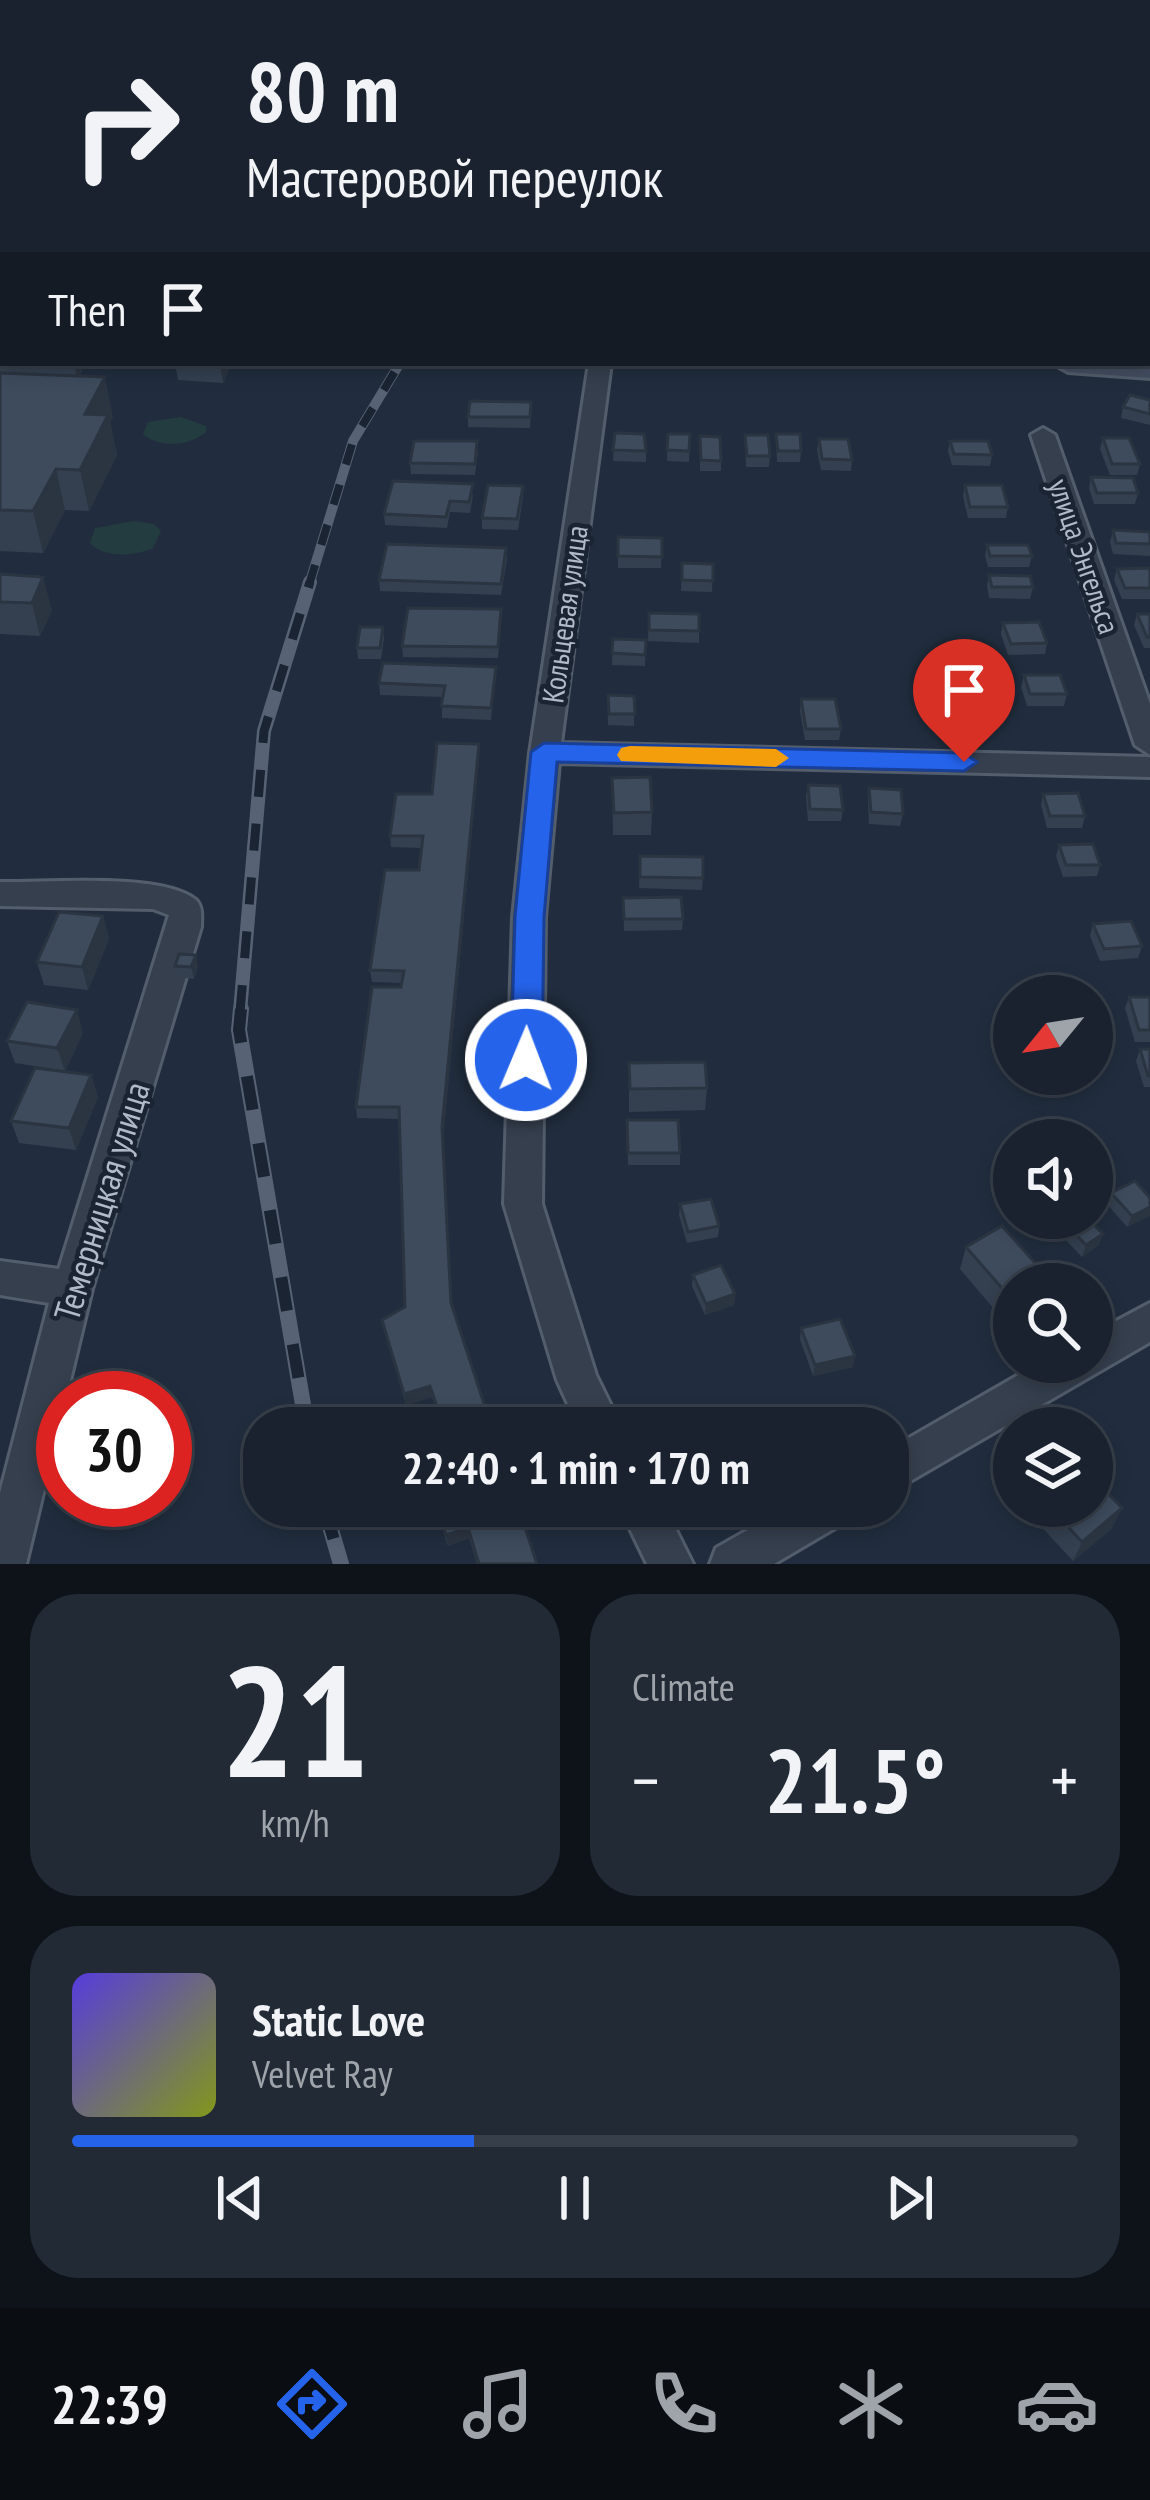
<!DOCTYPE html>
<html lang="en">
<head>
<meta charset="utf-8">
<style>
	body { margin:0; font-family:"PT Sans Narrow",sans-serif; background:#222a36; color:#f1f3f6; height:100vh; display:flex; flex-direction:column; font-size:45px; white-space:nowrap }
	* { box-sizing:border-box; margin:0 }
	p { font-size:39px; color:#9fa4aa }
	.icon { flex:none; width:66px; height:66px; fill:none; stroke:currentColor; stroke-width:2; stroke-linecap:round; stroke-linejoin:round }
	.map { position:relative; height:1564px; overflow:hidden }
	.details { display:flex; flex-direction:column; gap:30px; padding:30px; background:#0e1319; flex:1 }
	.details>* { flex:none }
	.top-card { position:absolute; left:0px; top:0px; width:1152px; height:366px; box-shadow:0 6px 18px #0003,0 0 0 3px #373f4a; background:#19222e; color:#f1f3f6; overflow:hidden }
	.needle { width:78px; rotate:240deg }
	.tools { position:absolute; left:993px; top:975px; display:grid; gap:24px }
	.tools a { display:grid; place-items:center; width:120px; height:120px; border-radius:50%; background:#19222e; box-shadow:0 6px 18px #0003,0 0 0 3px #373f4a; font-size:60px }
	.speed { position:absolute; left:36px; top:1371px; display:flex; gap:24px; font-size:60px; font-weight:700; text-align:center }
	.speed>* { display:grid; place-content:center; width:156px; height:156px; border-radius:50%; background:#19222e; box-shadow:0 6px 18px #0003,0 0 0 3px #373f4a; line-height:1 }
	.speed .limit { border:18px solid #d22; background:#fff; color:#111 }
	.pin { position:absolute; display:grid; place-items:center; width:102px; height:102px; color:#fff; margin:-123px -51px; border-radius:50% 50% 50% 0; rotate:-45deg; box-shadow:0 0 12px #0007 }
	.pin .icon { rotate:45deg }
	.me { position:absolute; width:132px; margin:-66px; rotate:1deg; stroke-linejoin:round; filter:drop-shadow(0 0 9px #0008) }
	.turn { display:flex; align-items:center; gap:42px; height:252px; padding:0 48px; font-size:54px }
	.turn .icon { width:156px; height:156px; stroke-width:2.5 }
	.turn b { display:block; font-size:84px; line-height:102px }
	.then { display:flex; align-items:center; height:114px; padding:0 48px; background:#0003; gap:24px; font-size:45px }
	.big { font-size:90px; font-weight:600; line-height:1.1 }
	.details .widget { flex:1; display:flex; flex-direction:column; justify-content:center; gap:18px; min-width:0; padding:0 42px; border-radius:48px; background:#222a36 }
	.details .dial { align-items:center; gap:0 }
	.dial b { font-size:156px; line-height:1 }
	.song { display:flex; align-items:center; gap:36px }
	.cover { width:144px; height:144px; border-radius:18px; background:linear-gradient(135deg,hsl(250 70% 55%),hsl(70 70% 35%)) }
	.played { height:12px; border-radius:6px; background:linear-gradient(90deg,#2563eb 40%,#373f4a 40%) }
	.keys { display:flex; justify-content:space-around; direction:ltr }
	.heat { display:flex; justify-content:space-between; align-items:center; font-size:66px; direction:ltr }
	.details .tiles { flex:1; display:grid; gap:30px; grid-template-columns:1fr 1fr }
	.widget:last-child { grid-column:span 2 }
	.trip { position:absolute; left:243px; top:1407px; width:666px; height:120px; border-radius:48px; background:#19222e; box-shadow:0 6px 18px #0003,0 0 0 3px #373f4a; font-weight:600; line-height:120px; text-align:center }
	.menu { display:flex; height:192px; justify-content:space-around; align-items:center; background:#0a0e12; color:#9fa4aa }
	.menu .icon { width:84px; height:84px }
	.menu .on { color:#2563eb }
	.menu b { font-size:54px; color:#f1f3f6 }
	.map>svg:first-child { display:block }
	.green { fill:#233c3f }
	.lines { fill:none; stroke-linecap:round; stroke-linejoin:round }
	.minor-casing { stroke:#535d6c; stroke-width:6 }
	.secondary-casing { stroke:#535d6c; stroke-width:6 }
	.minor { fill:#353f4e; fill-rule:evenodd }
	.secondary { fill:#434e61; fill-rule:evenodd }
	.rail-far2-casing { stroke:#576375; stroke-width:10 }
	.rail-far1-casing { stroke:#576375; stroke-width:14 }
	.rail-casing { stroke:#576375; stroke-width:16 }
	.rail-far2 { stroke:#1a2433; stroke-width:8; stroke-dasharray:21; stroke-linecap:butt }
	.rail-far1 { stroke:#1a2433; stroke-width:9; stroke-dasharray:27; stroke-linecap:butt }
	.rail { stroke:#1a2433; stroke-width:12; stroke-dasharray:34; stroke-linecap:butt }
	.wall { fill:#344050 }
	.shaded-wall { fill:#2b3441 }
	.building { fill:#3d4b5d; stroke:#2b3441; stroke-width:3 }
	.route { fill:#2563eb; stroke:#184099; stroke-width:3 }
	.slow { fill:#f59e0b }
	.labels { text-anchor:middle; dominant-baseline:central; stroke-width:9; stroke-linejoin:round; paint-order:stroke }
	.street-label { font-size:30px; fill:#b1bac9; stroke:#1a2433 }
	.near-street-label { font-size:36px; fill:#b1bac9; stroke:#1a2433 }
</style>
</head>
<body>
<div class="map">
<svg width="1150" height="1564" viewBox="0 0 1150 1564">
	<rect width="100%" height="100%" fill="#212d3e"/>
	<!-- green -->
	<g class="green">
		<path d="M181 417 206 426V432C190 446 160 449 143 434L148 422Z"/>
		<path d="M134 521 154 524 161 531 153 548C135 556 105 559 90 543L95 528Z"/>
	</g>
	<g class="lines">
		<!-- minor casing -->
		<g class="minor-casing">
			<g id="minor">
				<rect x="134" y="0" width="16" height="3"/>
				<rect x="1149" y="48" width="1" height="10"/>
				<rect x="0" y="106" width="3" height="17"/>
				<polygon points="589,363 611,363 561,743 1150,757 1150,777 559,763 545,917 542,1204 596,1375 622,1428 579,1428 557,1380 504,1204 513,917 530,753"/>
				<polygon points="1043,428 1055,435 1150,704 1150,755 1135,745 1031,435"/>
				<path d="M0 882C45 883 162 872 196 900 203 907 201 918 201 927L92 1289 26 1564H0V1493L49 1303 0 1295V1261L59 1269 169 915 153 909 0 906Z"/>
				<polygon points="1150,1303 1150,1342 888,1494 888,1450 1041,1362 1092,1362 1092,1334"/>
				<polygon points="619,1506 664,1506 693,1564 647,1564"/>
				<polygon points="790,1506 854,1506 847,1521 774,1564 710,1564 716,1548"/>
			</g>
		</g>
		<!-- secondary casing -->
		<g class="secondary-casing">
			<g id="secondary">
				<polygon points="1024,0 1046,0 1048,3 1026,3"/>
				<rect x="1149" y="188" width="1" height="18"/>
				<polygon points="1150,360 1150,378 1068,372 1052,363"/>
			</g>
		</g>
		<!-- minor -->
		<use href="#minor" class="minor"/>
		<!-- secondary -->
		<use href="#secondary" class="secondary"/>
		<!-- rail-far2 casing -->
		<g class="rail-far2-casing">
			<polyline id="rail-far2" points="309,585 353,441 400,363"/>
		</g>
		<!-- rail-far1 casing -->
		<g class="rail-far1-casing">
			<polyline id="rail-far1" points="240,1012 264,731 310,582"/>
		</g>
		<!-- rail casing -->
		<g class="rail-casing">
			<g id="rail">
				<polyline points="241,1009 239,1030 307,1428"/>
				<polyline points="324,1506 341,1564"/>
			</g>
		</g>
		<!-- rail-far2 -->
		<use href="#rail-far2" class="rail-far2"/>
		<!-- rail-far1 -->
		<use href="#rail-far1" class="rail-far1"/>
		<!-- rail -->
		<use href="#rail" class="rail"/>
	</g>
	<!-- wall -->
	<g class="wall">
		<polygon points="284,0 318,0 317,3 284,3"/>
		<polygon points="1054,0 1084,0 1083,3 1054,3"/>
		<rect x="0" y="231" width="3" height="45"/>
		<polygon points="0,300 3,300 3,363 86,363 79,376 113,417 110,422 117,455 89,511 65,510 43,553 0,551"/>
		<polygon points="175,363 232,363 223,383 178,380"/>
		<polygon points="1150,400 1150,425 1121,418 1123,407"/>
		<polygon points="531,402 530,428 468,427 468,417"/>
		<polygon points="615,433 646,451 646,462 613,461"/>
		<polygon points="668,434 690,434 689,462 667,461"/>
		<polygon points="776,434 801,451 800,462 777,462"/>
		<polygon points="745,435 770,456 769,467 746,467"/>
		<polygon points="700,436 721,461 721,471 700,471"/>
		<polygon points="1103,438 1140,464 1137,475 1110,475 1100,449"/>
		<polygon points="819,439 852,460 851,471 821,470 817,450"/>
		<polygon points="950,441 992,455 990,466 952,465 948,451"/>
		<polygon points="478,452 475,475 411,474 410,463"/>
		<polygon points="1091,477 1138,493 1135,504 1094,504 1089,488"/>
		<polygon points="965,485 1008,507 1006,518 968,518 963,496"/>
		<polygon points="523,486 523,497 518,530 482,529 482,518"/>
		<polygon points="473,495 470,513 450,512 447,528 385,525 384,514"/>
		<polygon points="1113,530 1150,532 1150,556 1113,554 1110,542"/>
		<polygon points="618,537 662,538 661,568 618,568"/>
		<polygon points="987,545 1032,556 1029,567 988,567 985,556"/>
		<polygon points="506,548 507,559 501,595 380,591 379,580"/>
		<polygon points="682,563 713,564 712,592 681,591"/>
		<polygon points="1150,568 1150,599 1122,599 1114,580 1117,569"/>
		<polygon points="0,574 52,610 40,636 0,634"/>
		<polygon points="989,575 1033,587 1030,599 989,598 987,586"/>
		<polygon points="501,609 498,658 403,657 402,646"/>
		<polygon points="649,613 699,631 699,643 648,641"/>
		<polygon points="1137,614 1150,614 1150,648 1144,648 1134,625"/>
		<polygon points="1003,623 1047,643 1045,654 1008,655 1001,634"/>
		<polygon points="383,627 384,639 381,659 358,659 357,648"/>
		<polygon points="613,639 646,640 645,666 612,665"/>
		<polygon points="496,667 491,720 442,718 442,697 380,695 379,683"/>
		<polygon points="1024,675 1067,694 1064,706 1027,706 1021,687"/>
		<polygon points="608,695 634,696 634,726 608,725"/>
		<polygon points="801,699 841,729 839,740 805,740 800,711"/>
		<polygon points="479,756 443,1139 451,1304 492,1428 442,1428 432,1397 406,1405 382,1320 405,1307 399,1119 357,1118 356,1107 402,983 372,982 370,970 419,870 421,848 391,847 390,836 432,794"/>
		<polygon points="612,778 652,812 651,835 613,835"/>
		<polygon points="808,785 843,810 841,821 808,821 806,796"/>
		<polygon points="869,788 903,814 900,826 869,824 868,800"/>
		<polygon points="1043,794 1085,816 1082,828 1047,828 1041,805"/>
		<polygon points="1059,845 1100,865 1097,876 1063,877 1056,856"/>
		<polygon points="640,856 703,878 702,890 639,888"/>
		<polygon points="623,898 683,919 682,930 624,931"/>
		<polygon points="103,916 109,939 88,990 44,985 37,962"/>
		<polygon points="1093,924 1142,946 1138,958 1100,961 1090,936"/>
		<polygon points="175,966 198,967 194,979 177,977"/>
		<polygon points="1129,997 1150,997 1150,1042 1135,1042 1125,1008"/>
		<polygon points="83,1033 65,1071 15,1063 7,1041"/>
		<polygon points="1140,1049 1150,1049 1150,1087 1144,1087 1136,1061"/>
		<polygon points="629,1063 707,1088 705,1110 629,1112"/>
		<polygon points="91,1075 98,1097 76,1150 19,1143 11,1121"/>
		<polygon points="627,1120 680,1153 680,1165 628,1165"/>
		<polygon points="1111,1193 1150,1198 1127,1227 1107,1204"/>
		<polygon points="680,1204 719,1226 718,1237 687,1243 679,1215"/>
		<polygon points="1060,1218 1099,1245 1082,1257 1056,1230"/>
		<polygon points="966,1247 1014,1284 1014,1325 1010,1328 960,1269"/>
		<polygon points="693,1275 735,1294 734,1305 705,1315 692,1286"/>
		<polygon points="801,1328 853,1367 813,1376 800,1339"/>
		<polygon points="435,1506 518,1506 537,1564 477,1564 469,1538 448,1546"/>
		<polygon points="1028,1506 1092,1506 1112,1528 1073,1561 1026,1510"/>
	</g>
	<!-- shaded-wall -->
	<g class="shaded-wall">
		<polygon points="74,363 86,363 77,378"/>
		<polygon points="220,363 232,363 223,383"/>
		<polygon points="105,377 113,417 110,422 117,455 89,511 80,470 85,414"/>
		<polygon points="56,469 65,510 43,553 33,511"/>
		<polygon points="43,577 52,610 40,636 32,603"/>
		<polygon points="479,744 479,756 443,1139 442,1127"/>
		<polygon points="103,916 109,939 88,990 82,967"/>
		<polygon points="196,955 198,967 194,979 191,967"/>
		<polygon points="77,1010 83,1033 65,1071 57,1048"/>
		<polygon points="91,1075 98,1097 76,1150 69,1128"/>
		<polygon points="1150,1207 1150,1216 1127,1227 1132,1216"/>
		<polygon points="1103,1234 1099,1245 1082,1257 1086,1245"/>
		<polygon points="735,1294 734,1305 705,1315 706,1304"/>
		<polygon points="855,1356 853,1367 813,1376 815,1365"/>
		<polygon points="430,1386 432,1397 406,1405 404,1394"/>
		<polygon points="1122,1508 1112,1528 1073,1561 1082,1542"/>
		<polygon points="468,1528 469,1538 448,1546 446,1535"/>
	</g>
	<!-- building -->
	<g class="building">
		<polygon points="708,0 736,0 736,3 709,3"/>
		<polygon points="954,0 975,0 976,3 955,3"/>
		<polygon points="0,231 3,231 3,257 0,256"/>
		<rect x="0" y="300" width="3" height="35"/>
		<polygon points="0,373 105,377 85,414 108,415 80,470 56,469 33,511 0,510"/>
		<polygon points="1130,395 1150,400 1150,414 1123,407"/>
		<polygon points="470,401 531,402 530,417 468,417"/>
		<polygon points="615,433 644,434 646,451 613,450"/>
		<polygon points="668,434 690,434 689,451 667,450"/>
		<polygon points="776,434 800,434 801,451 778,451"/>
		<polygon points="745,435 768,435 770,456 747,456"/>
		<polygon points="700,436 720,437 721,461 701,460"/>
		<polygon points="1103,438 1129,438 1140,464 1112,464"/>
		<polygon points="819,439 848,439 852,460 822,459"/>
		<polygon points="414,441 477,441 475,464 410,463"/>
		<polygon points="950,441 988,441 992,455 954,454"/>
		<polygon points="1091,477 1133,478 1138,493 1097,493"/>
		<polygon points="393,481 473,484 469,502 450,501 446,517 384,514"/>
		<polygon points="488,485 523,486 517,519 482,518"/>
		<polygon points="965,485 1002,485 1008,507 970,507"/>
		<polygon points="1113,530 1150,532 1150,544 1116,543"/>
		<polygon points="618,537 662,538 662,557 618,556"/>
		<polygon points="387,544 506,548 501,584 379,580"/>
		<polygon points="987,545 1028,545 1032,556 990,556"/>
		<polygon points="682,563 713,564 713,581 682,580"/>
		<polygon points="1150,568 1150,588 1125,588 1117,569"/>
		<polygon points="0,574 43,577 32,603 0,602"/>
		<polygon points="989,575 1030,576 1033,587 992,587"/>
		<polygon points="408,608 501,609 498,647 402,646"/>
		<polygon points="649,613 699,614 699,631 649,630"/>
		<polygon points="1137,614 1150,614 1150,637 1147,637"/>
		<polygon points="1039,622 1047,643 1011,644 1003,623"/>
		<polygon points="360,627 383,627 380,648 357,648"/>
		<polygon points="613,639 646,640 645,655 612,653"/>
		<polygon points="383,663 496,667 491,708 441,706 445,686 379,683"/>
		<polygon points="1024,675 1060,675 1067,694 1030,694"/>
		<polygon points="608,695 634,696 635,714 609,714"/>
		<polygon points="801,699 835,699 841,729 806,729"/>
		<polygon points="437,743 479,744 442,1127 451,1303 492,1428 444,1428 430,1386 404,1394 382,1320 405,1307 399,1107 356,1107 372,987 401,987 404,971 370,970 385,870 419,870 423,836 390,836 396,794 432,794"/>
		<polygon points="650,777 652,812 614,813 612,778"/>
		<polygon points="808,785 840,786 843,810 810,809"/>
		<polygon points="869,788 901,790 903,814 871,812"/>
		<polygon points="1078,793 1085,816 1050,816 1043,794"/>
		<polygon points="1093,844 1100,865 1066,865 1059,845"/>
		<polygon points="640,856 703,857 703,878 640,877"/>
		<polygon points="681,897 683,919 624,919 623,898"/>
		<polygon points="59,912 103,916 82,967 37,962"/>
		<polygon points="1131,921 1142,946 1104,949 1093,924"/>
		<polygon points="179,954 196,955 191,967 175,966"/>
		<polygon points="1129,997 1150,997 1150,1030 1139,1030"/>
		<polygon points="27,1002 77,1010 57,1048 7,1041"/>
		<polygon points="1140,1049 1150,1049 1150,1076 1148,1076"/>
		<polygon points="705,1062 707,1088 630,1089 629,1063"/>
		<polygon points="35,1068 91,1075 69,1128 11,1121"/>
		<polygon points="627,1120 678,1120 680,1153 628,1153"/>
		<polygon points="1135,1181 1150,1198 1150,1207 1132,1216 1111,1193"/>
		<polygon points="711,1199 719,1226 688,1232 680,1204"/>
		<polygon points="1060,1218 1087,1218 1103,1234 1086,1245"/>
		<polygon points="1002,1226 1054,1284 1014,1284 1014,1302 966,1247"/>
		<polygon points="721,1265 735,1294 706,1304 693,1275"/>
		<polygon points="840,1319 855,1356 815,1365 801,1328"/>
		<polygon points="1092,1477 1122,1508 1082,1542 1049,1506 1092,1506"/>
		<polygon points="437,1506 518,1506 537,1564 479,1564 468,1528 446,1535"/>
	</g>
	<!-- route -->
	<polygon class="route" points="544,743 964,753 977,762 964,771 557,762 544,917 542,1060 538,1069 526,1073 515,1069 511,1060 515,917 531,752"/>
	<!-- slow -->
	<polygon class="slow" points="630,746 776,749 789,758 776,767 621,761 617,755 621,748"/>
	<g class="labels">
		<!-- street labels -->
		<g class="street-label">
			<text transform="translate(1085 556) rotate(71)">улица Энгельса</text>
			<text transform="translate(564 614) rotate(-82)">Кольцевая улица</text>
		</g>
		<!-- near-street labels -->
		<g class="near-street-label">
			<text transform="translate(101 1201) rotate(-73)">Темерницкая улица</text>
		</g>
	</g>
</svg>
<div class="tools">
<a><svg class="needle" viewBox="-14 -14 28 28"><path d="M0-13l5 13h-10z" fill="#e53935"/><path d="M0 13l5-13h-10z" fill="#9fa4aa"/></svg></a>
<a><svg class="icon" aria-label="sound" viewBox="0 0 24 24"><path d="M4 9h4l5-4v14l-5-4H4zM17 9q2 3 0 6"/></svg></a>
<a><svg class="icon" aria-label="search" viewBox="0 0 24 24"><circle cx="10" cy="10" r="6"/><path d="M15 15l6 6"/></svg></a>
<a><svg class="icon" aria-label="layers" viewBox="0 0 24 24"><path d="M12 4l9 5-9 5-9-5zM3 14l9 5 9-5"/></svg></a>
</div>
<div class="speed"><div class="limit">30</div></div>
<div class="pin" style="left:964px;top:762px;background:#d93025"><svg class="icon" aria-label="arrive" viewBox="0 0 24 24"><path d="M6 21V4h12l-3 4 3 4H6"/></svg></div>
<svg class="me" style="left:526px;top:1060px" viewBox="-20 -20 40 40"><circle r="17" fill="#2563eb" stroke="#fff" stroke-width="3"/><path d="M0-11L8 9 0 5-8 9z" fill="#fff"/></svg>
<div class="trip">22:40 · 1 min · 170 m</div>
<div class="top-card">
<div class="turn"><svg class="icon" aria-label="right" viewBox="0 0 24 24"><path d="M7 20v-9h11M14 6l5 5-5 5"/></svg><div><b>80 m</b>Мастеровой переулок</div></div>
<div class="then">Then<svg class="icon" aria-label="arrive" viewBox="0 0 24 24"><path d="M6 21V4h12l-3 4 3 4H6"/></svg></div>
</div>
</div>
<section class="details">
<div class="tiles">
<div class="widget dial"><b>21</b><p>km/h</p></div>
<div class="widget"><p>Climate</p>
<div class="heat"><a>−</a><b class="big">21.5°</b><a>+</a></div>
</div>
<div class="widget">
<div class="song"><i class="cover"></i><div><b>Static Love</b><p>Velvet Ray</p></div></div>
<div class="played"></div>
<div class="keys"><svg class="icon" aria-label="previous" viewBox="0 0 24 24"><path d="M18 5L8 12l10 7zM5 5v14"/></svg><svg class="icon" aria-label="pause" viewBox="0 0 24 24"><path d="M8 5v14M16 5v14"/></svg><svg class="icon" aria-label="next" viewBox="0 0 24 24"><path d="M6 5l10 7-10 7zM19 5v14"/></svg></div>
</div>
</div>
</section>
<nav class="menu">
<b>22:39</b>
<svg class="icon on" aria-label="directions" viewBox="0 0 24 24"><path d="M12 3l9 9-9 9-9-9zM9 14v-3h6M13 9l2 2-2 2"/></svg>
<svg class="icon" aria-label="music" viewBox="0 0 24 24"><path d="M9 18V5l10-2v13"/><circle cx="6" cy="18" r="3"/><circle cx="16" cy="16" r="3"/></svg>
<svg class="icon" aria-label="phone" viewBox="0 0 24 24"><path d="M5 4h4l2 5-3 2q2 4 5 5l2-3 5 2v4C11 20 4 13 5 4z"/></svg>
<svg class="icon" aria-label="climate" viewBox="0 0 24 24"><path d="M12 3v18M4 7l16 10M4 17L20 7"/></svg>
<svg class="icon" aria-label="car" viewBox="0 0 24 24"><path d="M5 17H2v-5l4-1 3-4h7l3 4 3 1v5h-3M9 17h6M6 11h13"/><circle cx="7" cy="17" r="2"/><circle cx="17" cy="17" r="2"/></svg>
</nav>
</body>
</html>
